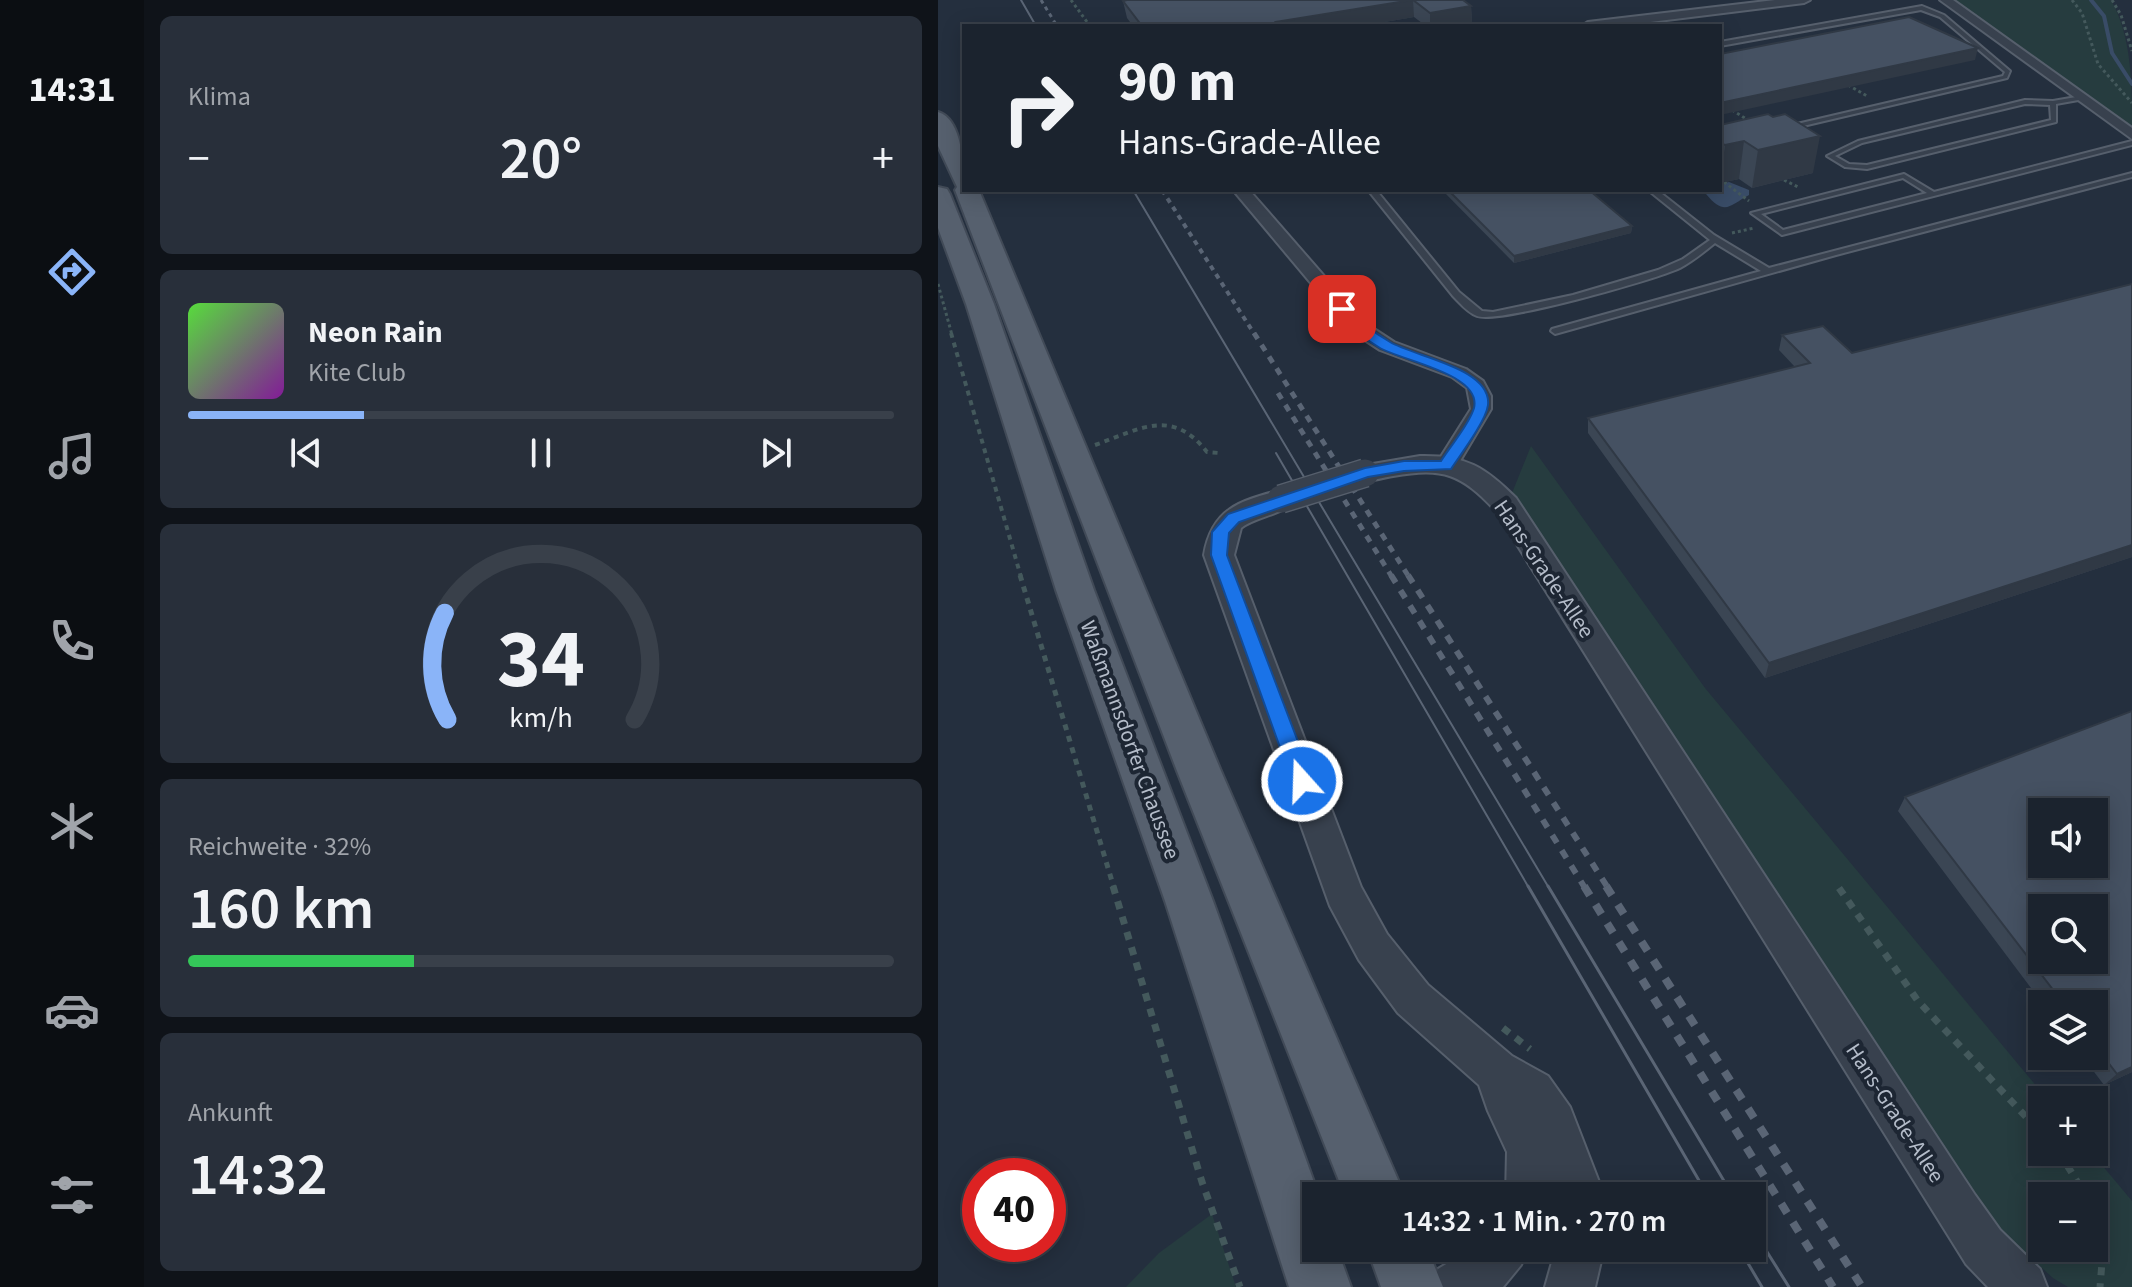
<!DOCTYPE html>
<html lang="de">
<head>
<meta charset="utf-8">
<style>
	body { margin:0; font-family:"Source Sans 3",sans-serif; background:#282f3a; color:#f1f3f6; height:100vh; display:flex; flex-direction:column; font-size:30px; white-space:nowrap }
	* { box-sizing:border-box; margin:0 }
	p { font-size:26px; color:#a0a4aa }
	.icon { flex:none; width:44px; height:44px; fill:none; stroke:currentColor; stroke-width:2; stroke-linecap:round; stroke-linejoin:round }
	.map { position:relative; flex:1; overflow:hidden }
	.details { display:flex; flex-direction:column; gap:16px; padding:16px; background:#0f1319; width:794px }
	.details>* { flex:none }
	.hud { position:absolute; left:24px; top:24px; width:760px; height:168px; border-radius:0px; box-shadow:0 4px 20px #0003,0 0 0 2px #39404a; background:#1b232e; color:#f1f3f6; overflow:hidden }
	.buttons { position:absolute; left:1090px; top:798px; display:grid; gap:16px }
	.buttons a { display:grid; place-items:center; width:80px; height:80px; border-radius:0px; background:#1b232e; box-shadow:0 4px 20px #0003,0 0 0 2px #39404a; font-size:40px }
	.speed { position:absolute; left:24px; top:1158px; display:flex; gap:16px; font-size:40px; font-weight:700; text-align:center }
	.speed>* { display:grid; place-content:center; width:104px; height:104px; border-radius:50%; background:#1b232e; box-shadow:0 4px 20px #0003,0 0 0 2px #39404a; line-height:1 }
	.speed .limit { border:12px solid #d22; background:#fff; color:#111 }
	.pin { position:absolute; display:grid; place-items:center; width:68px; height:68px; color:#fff; margin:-34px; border-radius:16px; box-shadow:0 4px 12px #0006 }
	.me { position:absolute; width:88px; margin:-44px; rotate:340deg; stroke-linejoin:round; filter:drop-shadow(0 0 6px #0008) }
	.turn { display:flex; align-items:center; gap:28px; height:168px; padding:0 24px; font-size:36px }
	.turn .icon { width:104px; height:104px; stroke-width:2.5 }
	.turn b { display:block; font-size:56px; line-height:68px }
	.big { font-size:60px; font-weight:600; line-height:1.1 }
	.details .tile { flex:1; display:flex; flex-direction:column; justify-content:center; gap:12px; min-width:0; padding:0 28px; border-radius:12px; background:#282f3a }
	.details .dial { align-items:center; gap:0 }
	.dial svg { height:208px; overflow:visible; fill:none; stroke:#39404a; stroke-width:7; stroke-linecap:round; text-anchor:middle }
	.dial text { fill:#f1f3f6; stroke:none }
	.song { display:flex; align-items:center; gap:24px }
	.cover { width:96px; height:96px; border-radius:12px; background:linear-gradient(135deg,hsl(110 70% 55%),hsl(290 70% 35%)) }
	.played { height:8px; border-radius:4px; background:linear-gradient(90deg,#8ab4f8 25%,#39404a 25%) }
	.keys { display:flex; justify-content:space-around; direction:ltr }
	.heat { display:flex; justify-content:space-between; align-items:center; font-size:44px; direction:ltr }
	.charge { height:12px; border-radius:6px; background:linear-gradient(90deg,#34c759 32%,#39404a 0) }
	.trip { position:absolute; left:364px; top:1182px; width:464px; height:80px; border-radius:0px; background:#1b232e; box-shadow:0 4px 20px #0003,0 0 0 2px #39404a; font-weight:600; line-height:80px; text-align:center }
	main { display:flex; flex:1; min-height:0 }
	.tab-bar { display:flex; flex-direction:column; width:144px; justify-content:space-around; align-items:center; background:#0b0e12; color:#a0a4aa }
	.tab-bar .icon { width:56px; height:56px }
	.tab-bar .current { color:#8ab4f8 }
	.tab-bar b { font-size:36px; color:#f1f3f6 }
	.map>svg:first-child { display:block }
	.green { fill:#263c3f; fill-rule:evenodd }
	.water { fill:#394c67 }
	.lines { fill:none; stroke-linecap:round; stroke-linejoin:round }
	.stream { stroke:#394c67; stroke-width:4 }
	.service-casing { stroke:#565f6c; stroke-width:4 }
	.minor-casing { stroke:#565f6c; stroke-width:4 }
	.tertiary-casing { stroke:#565f6c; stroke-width:4 }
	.primary-casing { stroke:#414a57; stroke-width:4 }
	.path-far3 { stroke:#44595c; stroke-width:3; stroke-dasharray:3 3; stroke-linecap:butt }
	.path-far2 { stroke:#44595c; stroke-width:4; stroke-dasharray:5 5; stroke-linecap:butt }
	.path-far1 { stroke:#44595c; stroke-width:5; stroke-dasharray:6 6; stroke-linecap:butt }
	.path { stroke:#44595c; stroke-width:7; stroke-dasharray:8 8; stroke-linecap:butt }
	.service { fill:#38414e; fill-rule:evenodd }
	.minor { fill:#38414e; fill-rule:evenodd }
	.tertiary { fill:#38414e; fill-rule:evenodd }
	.primary { fill:#56606e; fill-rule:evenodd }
	.tram-far1 { stroke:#5a6575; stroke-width:2 }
	.tram { stroke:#5a6575; stroke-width:3 }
	.rail-far4 { stroke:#5a6575; stroke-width:3; stroke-dasharray:4 4; stroke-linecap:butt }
	.rail-far3 { stroke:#5a6575; stroke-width:4; stroke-dasharray:5 5; stroke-linecap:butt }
	.rail-far2 { stroke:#5a6575; stroke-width:5; stroke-dasharray:7 7; stroke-linecap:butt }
	.rail-far1 { stroke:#5a6575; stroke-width:6; stroke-dasharray:9 9; stroke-linecap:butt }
	.rail { stroke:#5a6575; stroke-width:8; stroke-dasharray:11 11; stroke-linecap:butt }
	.tertiary-bridge-casing { stroke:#565f6c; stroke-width:30; stroke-linecap:butt }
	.tertiary-bridge { stroke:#38414e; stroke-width:27 }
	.wall { fill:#3b4654; fill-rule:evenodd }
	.shaded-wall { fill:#303945 }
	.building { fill:#455162; stroke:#303945; stroke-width:2; fill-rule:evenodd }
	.route { fill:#1a73e8; stroke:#114b97; stroke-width:2 }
	.labels { text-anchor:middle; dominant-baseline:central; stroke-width:8; stroke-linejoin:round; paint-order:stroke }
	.street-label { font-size:22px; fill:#b4bcc9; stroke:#1d2633 }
</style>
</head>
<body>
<main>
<nav class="tab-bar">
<b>14:31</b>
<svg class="icon current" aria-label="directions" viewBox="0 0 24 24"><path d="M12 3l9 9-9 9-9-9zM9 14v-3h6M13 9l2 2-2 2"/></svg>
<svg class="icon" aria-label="music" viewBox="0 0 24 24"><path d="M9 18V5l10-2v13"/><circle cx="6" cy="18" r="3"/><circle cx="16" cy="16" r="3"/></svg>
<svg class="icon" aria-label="phone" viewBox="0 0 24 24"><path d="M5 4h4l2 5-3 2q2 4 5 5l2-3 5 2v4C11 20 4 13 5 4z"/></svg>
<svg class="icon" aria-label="climate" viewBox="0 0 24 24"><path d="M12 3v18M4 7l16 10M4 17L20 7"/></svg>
<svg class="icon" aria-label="car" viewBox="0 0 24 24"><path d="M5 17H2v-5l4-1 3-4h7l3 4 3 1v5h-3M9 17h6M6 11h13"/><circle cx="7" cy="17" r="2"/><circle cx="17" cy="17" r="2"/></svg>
<svg class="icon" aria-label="filters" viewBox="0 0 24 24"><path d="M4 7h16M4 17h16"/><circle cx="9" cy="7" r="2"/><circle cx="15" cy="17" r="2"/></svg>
</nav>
<section class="details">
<div class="tile"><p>Klima</p>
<div class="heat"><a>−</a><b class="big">20°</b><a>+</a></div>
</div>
<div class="tile">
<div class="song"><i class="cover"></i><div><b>Neon Rain</b><p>Kite Club</p></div></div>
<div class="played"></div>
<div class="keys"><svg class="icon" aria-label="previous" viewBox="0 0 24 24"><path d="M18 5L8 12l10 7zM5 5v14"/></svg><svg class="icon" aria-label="pause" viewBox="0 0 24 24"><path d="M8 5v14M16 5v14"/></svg><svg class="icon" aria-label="next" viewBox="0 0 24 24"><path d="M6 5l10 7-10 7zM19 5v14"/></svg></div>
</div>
<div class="tile dial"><svg viewBox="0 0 100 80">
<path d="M14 69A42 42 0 1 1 86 69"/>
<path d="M14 69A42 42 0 0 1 13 28" stroke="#8ab4f8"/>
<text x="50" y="56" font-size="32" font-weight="700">34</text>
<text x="50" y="72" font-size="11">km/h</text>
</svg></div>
<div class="tile"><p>Reichweite · 32%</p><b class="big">160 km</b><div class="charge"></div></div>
<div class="tile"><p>Ankunft</p><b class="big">14:32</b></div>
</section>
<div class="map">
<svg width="1194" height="1287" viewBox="0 0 1194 1287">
	<rect width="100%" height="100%" fill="#242f3e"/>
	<!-- green -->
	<g class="green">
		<path d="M1017 0H1173C1194 37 1194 85 1194 128Z"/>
		<path d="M593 446 767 688 1110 1100H1104V1152H1153L1194 1201V1287H1130L1115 1278 1052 1221 574 493ZM1104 1196H1156V1248H1104Z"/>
		<polygon points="274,1214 298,1287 188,1287 221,1253"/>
	</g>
	<!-- water -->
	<path class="water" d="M791 182 811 190V195C792 205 787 217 768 194L769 190H782V184Z"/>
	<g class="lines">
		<!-- stream -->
		<polyline class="stream" points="1153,0 1166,16 1174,53 1194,84"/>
		<!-- service casing -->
		<g class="service-casing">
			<g id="service">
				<polygon points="984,6 1006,15 1072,71 1069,78 848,130 846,129 846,127 1065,76 1067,72 1002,17 983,10 782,46 782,42"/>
				<path d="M1144 96 1146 97V99L1118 104V122L929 169 907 167 889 156 920 141 1087 100 1115 101ZM1087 104 1112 105 1113 120 929 165 911 164 897 156 924 143Z"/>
				<path d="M1194 141V145L844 235 813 213 966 174 996 192ZM965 178 989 193 845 230 823 214Z"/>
				<path d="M1194 173V177L898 255 617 334 613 331 614 329 823 271 777 243C766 252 755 261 742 268 717 280 560 324 539 316 529 312 522 303 515 296L430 190H438L521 292 544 311 555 312 635 295 720 270 745 259 772 240 710 190H719L776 235 831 268Z"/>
			</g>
		</g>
		<!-- minor casing -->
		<g class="minor-casing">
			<g id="minor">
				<polygon points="837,0 872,0 866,3 680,26 644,26 650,22"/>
				<polygon points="1002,0 1015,0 1194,128 1194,139"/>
				<polygon points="295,190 311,190 427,323 456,342 528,369 545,381 553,396 553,409 516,471 500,471 497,466 533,409 529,388 514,377 442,350 413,331"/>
			</g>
		</g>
		<!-- tertiary casing -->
		<g class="tertiary-casing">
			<g id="tertiary">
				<path d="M482 456C528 455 547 467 578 498L1037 1195 1062 1230 1102 1269 1109 1287H1050L1028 1264 558 511C523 474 506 467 455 476 442 478 430 483 417 479L413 473 417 467Z"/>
				<path d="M343 490 353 493 357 499C347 515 318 516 303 528L296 555 423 887 449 934 490 985 574 1056 610 1076 632 1107 661 1182 663 1196H568L569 1152 550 1111 541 1085 460 1013 421 960 392 906 266 555C274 508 302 501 343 490Z"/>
				<polygon points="535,1248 590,1248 583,1265 565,1287 493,1287 500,1269"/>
				<polygon points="618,1248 666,1248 657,1287 607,1287"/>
			</g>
		</g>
		<!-- primary casing -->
		<g class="primary-casing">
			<g id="primary">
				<path d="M0 112C25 119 26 169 26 190H41L283 771 467 1196H407L239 771 17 190 19 187 0 146Z"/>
				<polygon points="0,187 9,189 12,194 56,304 156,590 275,901 381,1196 378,1196 378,1248 399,1248 413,1287 351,1287 227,901 118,590 28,304 0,228"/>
				<polygon points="429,1248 489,1248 505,1287 443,1287"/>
			</g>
		</g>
		<!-- path-far3 -->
		<g class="path-far3">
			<polyline points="133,0 152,26"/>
			<polyline points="1134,0 1144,13 1160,64 1194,103"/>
			<polyline points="1174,0 1183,15 1194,51"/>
			<polyline points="910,85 929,96"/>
			<polyline points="794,110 813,122"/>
			<polyline points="846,180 862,188"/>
			<polyline points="786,182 811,201"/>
			<polyline points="794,233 816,228"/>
			<polyline points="0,284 14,335"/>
		</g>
		<!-- path-far2 -->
		<g class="path-far2">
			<polyline points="13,333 83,577"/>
			<path d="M157 445C202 429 234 407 269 452L281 453"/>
		</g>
		<!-- path-far1 -->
		<polyline class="path-far1" points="82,575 176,888"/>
		<!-- path -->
		<g class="path">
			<polyline points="175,886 264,1182 302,1287"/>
			<polyline points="901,888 980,1001 1104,1134"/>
			<polyline points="565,1028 592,1049"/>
			<polyline points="1121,1152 1148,1196"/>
			<polyline points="1156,1220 1164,1262 1162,1287"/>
		</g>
		<!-- service -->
		<use href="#service" class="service"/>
		<!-- minor -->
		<use href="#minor" class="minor"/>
		<!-- tertiary -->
		<use href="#tertiary" class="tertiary"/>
		<!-- primary -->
		<use href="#primary" class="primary"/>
		<!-- tram-far1 -->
		<g class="tram-far1">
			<polyline points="83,0 98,26"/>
			<polyline points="195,190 611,888"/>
			<polyline points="338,453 591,888"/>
		</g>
		<!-- tram -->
		<g class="tram">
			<polyline points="590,886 770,1196"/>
			<polyline points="610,886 795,1196"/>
			<polyline points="814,1228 851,1287"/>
			<polyline points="801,1248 824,1287"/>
		</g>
		<!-- rail-far4 -->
		<polyline class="rail-far4" points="103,0 119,26"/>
		<!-- rail-far3 -->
		<polyline class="rail-far3" points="224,190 317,335"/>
		<!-- rail-far2 -->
		<g class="rail-far2">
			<polyline points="316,333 471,577"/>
			<polyline points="340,393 454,577"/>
		</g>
		<!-- rail-far1 -->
		<g class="rail-far1">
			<polyline points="453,575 647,888"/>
			<polyline points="470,575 670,888"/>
		</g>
		<!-- rail -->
		<g class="rail">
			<polyline points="646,886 895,1287"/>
			<polyline points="668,886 924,1287"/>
		</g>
		<!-- tertiary-bridge casing -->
		<g class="tertiary-bridge-casing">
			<polyline id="tertiary-bridge" points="343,499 427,473"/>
		</g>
		<!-- tertiary-bridge -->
		<use href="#tertiary-bridge" class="tertiary-bridge"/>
	</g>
	<!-- wall -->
	<g class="wall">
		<polygon points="525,0 533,6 534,23 516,26 488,26 476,17 423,26 195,26 189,18 185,1"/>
		<polygon points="782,125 875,173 814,188 801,179 782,183"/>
		<polygon points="504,190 651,190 694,226 693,233 576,263"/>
		<polygon points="1194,284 1194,557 827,678 650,433 650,418 857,367 841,350 844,335 914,353"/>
		<path d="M1194 711V1072L1166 1085 1144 1056H1156V1004H1105L960 811 967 797ZM1104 812H1156V864H1104ZM1104 908H1156V960H1104Z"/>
	</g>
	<!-- shaded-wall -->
	<g class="shaded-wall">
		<polygon points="475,0 476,17 423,26 338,26 338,22"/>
		<polygon points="533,6 534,23 516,26 492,26 492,13"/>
		<polygon points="1040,48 1037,60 782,115 782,103"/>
		<polygon points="882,136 875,173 814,188 820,150"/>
		<polygon points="806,141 801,179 782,183 787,145"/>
		<polygon points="694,226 693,233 576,263 576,256"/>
		<polygon points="1194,545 1194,557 827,678 831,663"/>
		<polygon points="1194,1067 1194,1072 1166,1085 1179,1074"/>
	</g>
	<!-- building -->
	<g class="building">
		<polygon points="189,0 474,0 338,22 342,26 204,26 185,1"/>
		<polygon points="475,0 525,0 533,6 492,13"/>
		<polygon points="971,17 1040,48 782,103 782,54"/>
		<polygon points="830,114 835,117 847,114 882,136 820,150 806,141 787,145 782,142 782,125"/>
		<polygon points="510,190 651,190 694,226 576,256"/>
		<polygon points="1194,284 1194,545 831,663 650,418 872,363 844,335 885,326 914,353"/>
		<path d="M1194 711V1067L1179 1074 1156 1044V1004H1126L967 797ZM1104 812H1156V864H1104ZM1104 908H1156V960H1104Z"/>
	</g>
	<!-- route -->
	<path class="route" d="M399 307H408C421 321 435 332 452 342 477 357 554 368 550 405 548 421 523 454 513 469L466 471 430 477 301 522 291 533 289 555 375 781 372 787 364 790 357 787 354 781 273 555 274 532 290 514 427 468 466 461H503C513 445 531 425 536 408 544 374 465 361 442 348 426 339 412 326 399 312Z"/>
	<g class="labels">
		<!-- street labels -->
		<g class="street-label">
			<text transform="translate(606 569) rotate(56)">Hans-Grade-Allee</text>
			<text transform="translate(192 740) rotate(70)">Waßmannsdorfer Chaussee</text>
			<text transform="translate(957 1113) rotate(57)">Hans-Grade-Allee</text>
		</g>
	</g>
</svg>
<div class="buttons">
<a><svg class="icon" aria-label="sound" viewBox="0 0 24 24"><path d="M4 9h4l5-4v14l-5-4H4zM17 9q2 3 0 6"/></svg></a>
<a><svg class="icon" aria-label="search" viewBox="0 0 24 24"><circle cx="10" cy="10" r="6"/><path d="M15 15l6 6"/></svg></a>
<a><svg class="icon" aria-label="layers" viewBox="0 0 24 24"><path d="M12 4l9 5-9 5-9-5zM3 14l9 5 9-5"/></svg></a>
<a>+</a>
<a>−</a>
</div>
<div class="speed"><div class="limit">40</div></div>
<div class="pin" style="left:404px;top:309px;background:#d93025"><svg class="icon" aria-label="arrive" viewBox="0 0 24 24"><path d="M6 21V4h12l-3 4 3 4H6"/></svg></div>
<svg class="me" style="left:364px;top:781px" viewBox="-20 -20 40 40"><circle r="17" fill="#1a73e8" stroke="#fff" stroke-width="3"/><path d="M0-11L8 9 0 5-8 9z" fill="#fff"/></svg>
<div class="trip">14:32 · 1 Min. · 270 m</div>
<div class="hud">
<div class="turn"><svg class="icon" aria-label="right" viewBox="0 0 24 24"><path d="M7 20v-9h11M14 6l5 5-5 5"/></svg><div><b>90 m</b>Hans-Grade-Allee</div></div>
</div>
</div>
</main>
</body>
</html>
